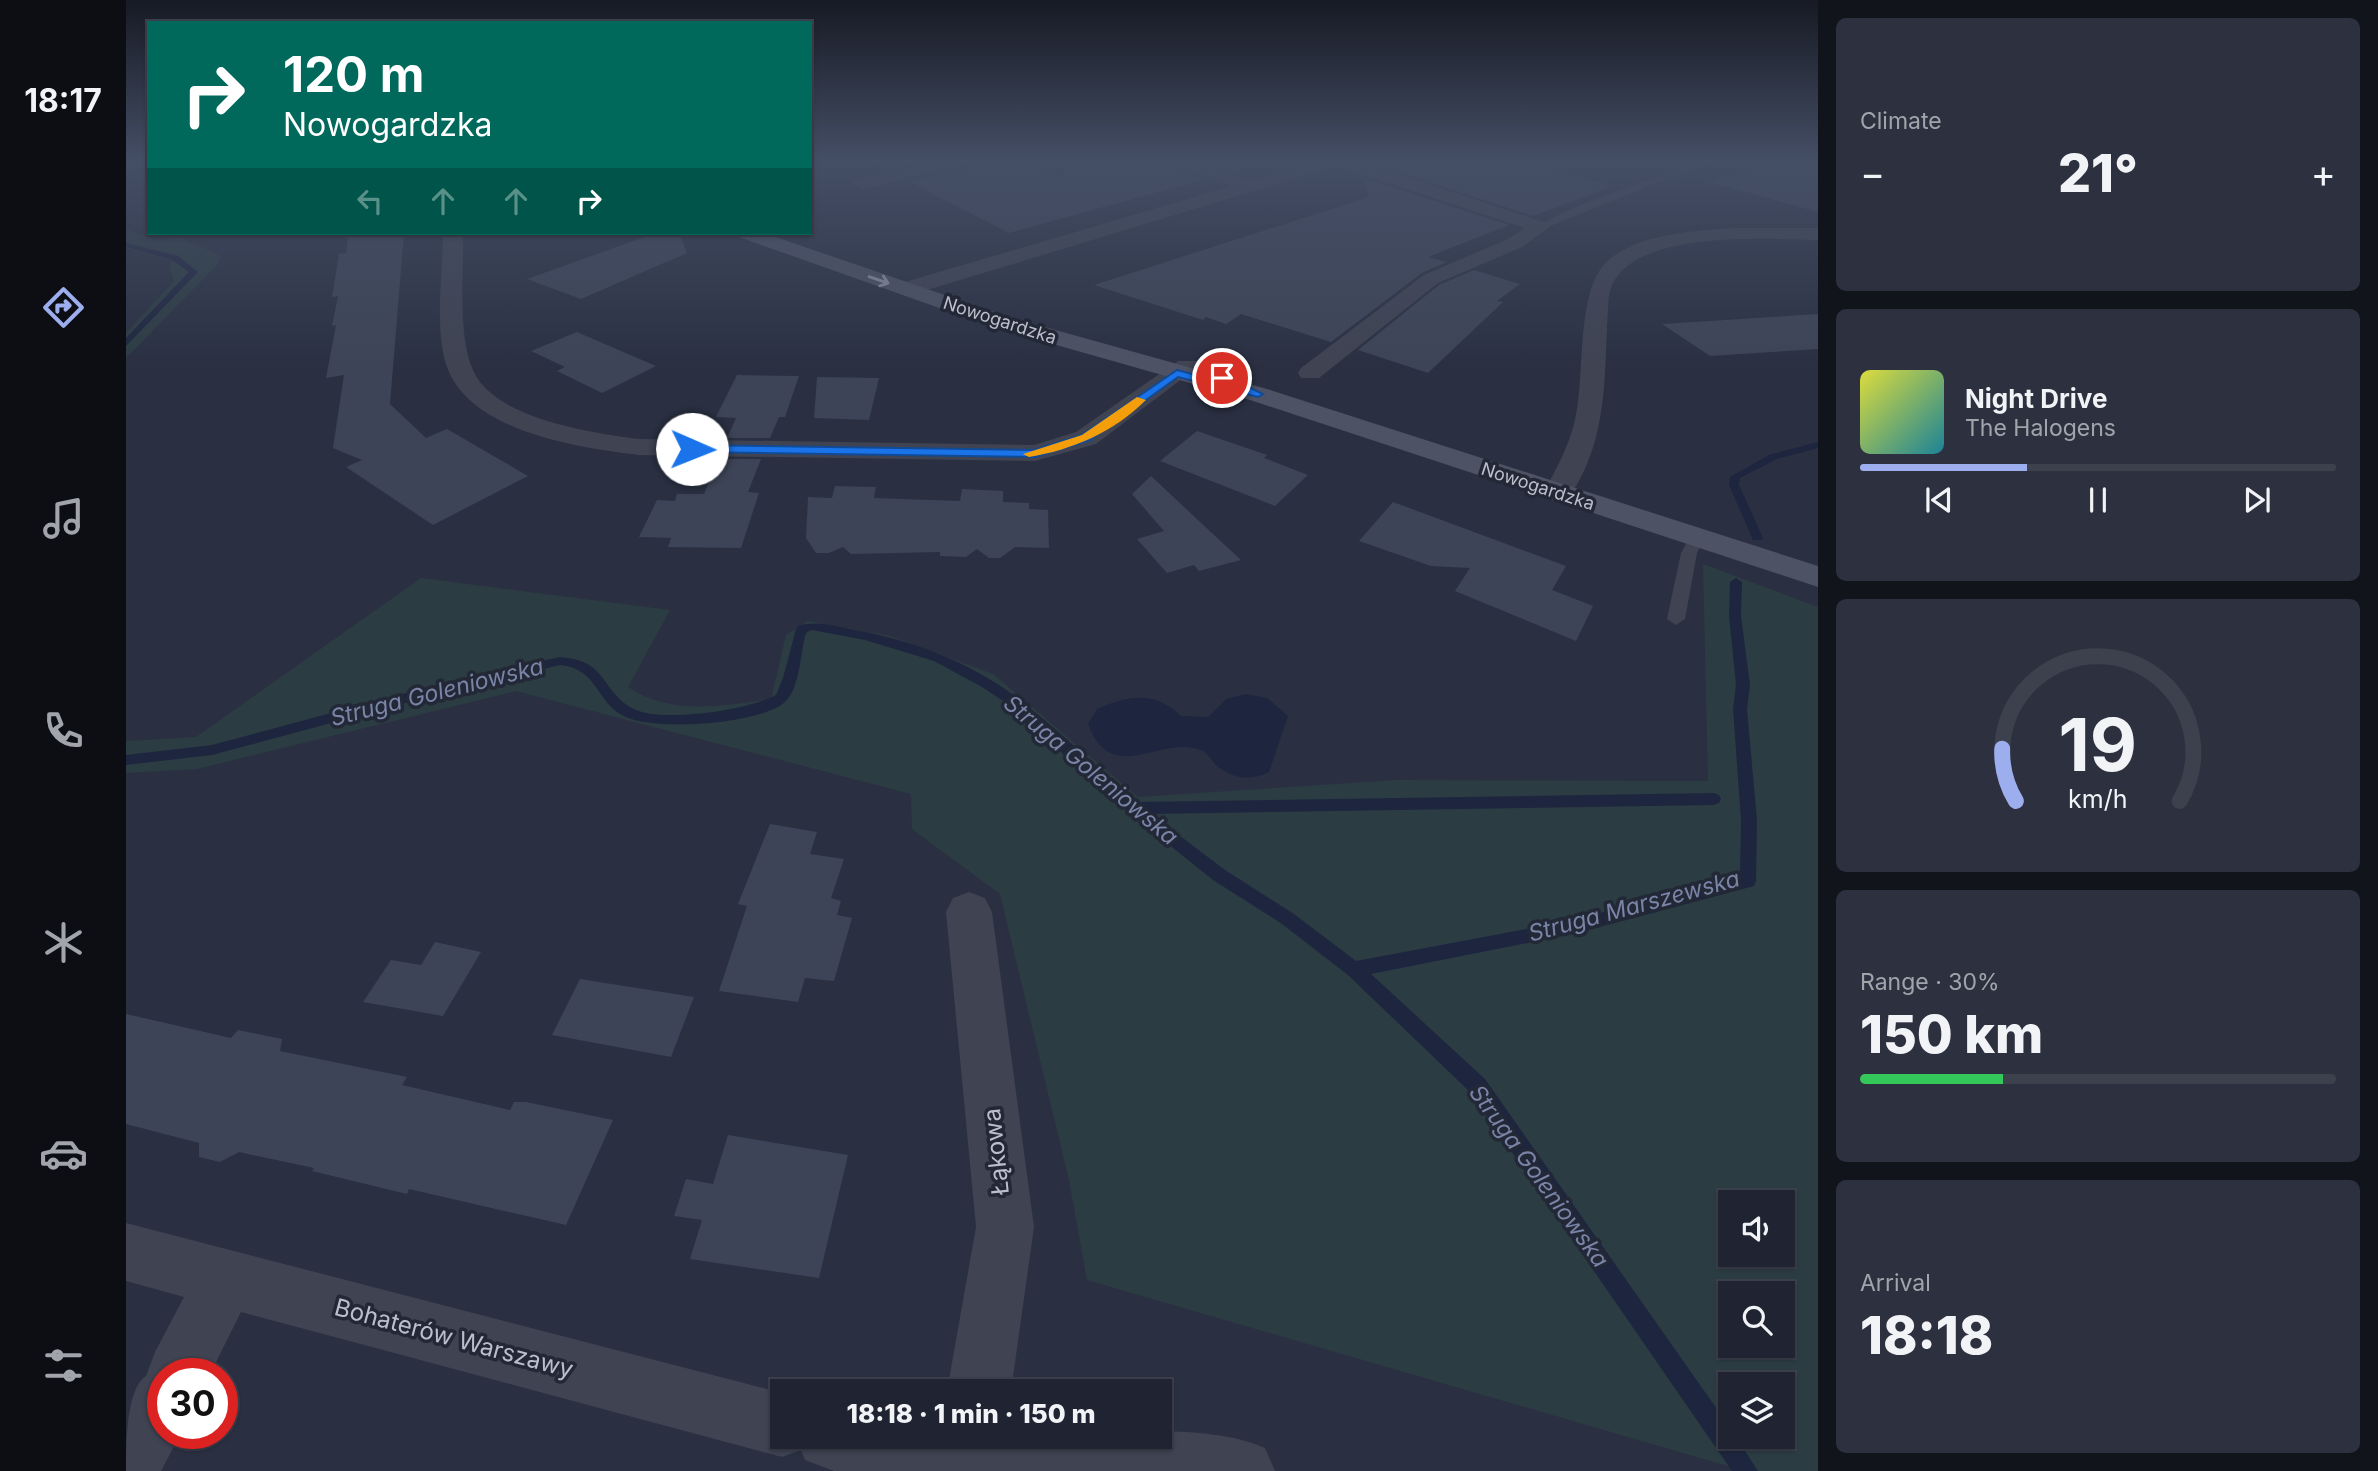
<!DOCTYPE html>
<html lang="en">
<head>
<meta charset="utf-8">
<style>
	body { margin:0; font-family:Inter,sans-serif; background:#2d303e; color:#f1f3f6; height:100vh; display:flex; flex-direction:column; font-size:26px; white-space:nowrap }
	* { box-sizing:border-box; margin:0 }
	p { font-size:23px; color:#a2a4ac }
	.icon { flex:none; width:38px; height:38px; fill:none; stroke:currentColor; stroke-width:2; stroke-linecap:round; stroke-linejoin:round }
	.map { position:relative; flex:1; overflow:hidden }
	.details { display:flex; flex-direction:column; gap:18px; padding:18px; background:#12141c; width:560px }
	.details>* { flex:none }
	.hud { position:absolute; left:21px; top:21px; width:665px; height:214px; border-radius:0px; box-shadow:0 2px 5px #0004,0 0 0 2px #3d414d; background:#00695c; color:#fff; overflow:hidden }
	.buttons { position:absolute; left:1592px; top:1190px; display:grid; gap:14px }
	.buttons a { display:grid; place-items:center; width:77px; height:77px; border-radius:0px; background:#202432; box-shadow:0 2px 5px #0004,0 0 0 2px #3d414d; font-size:35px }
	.speed { position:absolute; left:21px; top:1358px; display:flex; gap:14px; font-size:35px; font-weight:700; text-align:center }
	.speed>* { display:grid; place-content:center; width:91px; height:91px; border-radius:50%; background:#202432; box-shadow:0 2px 5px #0004,0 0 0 2px #3d414d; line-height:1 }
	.speed .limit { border:10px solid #d22; background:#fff; color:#111 }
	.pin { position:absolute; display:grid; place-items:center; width:60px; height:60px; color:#fff; margin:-30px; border:4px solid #fff; border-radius:50%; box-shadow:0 2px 7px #0007 }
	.me { position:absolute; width:77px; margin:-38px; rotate:91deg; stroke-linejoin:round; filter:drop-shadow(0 0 5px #0008) }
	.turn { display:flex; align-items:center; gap:24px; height:147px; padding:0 21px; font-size:32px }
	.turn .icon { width:91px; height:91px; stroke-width:2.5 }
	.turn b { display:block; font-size:49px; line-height:60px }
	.lanes { display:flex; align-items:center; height:66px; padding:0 21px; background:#0003; justify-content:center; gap:35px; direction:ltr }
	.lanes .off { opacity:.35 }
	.big { font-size:52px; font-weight:800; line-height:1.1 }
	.details .widget { flex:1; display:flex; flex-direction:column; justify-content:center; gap:10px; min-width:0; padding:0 24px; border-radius:10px; background:#2d303e }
	.details .dial { align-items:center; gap:0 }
	.dial svg { height:182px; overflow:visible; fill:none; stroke:#3d414d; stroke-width:7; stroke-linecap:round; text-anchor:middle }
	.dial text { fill:#f1f3f6; stroke:none }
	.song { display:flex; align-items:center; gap:21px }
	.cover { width:84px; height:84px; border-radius:10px; background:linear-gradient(135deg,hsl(60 70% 55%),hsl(190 70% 35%)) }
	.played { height:7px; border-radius:4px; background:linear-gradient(90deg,#9daeef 35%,#3d414d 35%) }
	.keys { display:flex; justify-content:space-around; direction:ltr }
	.heat { display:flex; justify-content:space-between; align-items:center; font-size:38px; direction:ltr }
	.charge { height:10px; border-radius:5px; background:linear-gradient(90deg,#34c759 30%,#3d414d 0) }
	.trip { position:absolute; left:644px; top:1379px; width:402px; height:70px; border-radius:0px; background:#202432; box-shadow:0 2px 5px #0004,0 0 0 2px #3d414d; font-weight:800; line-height:70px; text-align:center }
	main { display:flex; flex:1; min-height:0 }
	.tab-bar { display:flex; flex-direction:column; width:126px; justify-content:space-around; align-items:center; background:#0d0e14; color:#a2a4ac }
	.tab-bar .icon { width:49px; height:49px }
	.tab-bar .selected { color:#9daeef }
	.tab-bar b { font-size:32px; color:#f1f3f6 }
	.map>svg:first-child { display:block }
	.green { fill:#2c3c43; fill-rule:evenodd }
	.water { fill:#1e263f }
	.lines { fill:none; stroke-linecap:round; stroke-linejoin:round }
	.stream { fill:#1e263f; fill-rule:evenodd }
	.building { fill:#3d4457 }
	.lane { fill:#3f4352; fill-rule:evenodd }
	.street { fill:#3f4352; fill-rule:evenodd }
	.secondary { fill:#4d5264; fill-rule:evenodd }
	.oneway { stroke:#9599a7 }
	.route { fill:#1a73e8; stroke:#114b97; stroke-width:2 }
	.slow { fill:#f59e0b }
	.labels { text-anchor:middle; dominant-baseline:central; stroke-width:7; stroke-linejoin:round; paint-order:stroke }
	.far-street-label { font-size:18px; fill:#bcbfcb; stroke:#232837 }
	.water-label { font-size:23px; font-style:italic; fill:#7984a6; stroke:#232837 }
	.near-street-label { font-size:24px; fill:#bcbfcb; stroke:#232837 }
</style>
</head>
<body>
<main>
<nav class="tab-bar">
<b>18:17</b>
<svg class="icon selected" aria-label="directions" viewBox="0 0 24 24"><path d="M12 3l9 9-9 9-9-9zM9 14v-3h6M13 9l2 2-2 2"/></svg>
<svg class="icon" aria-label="music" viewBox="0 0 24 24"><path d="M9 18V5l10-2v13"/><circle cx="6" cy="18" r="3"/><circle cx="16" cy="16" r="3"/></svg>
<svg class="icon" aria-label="phone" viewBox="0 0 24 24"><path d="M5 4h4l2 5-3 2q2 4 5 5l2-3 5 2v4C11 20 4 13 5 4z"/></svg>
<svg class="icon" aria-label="climate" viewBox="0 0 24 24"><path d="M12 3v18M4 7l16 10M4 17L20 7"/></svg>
<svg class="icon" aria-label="car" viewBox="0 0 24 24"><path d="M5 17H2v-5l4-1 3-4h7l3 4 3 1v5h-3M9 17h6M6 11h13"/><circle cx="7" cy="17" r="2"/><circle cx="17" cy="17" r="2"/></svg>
<svg class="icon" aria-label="filters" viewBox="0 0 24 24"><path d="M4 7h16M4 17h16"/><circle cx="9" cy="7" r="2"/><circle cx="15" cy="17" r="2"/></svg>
</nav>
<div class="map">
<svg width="1692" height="1471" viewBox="0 0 1692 1471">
	<rect width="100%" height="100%" fill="#2a3042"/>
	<!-- green -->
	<g class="green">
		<polygon points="0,229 32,241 54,238 95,256 90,266 0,358 0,333 48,281 44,269 46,261 0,248"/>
		<path d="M1577 564 1692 607V1471H1619L961 1280 943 1180 874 894 786 829 785 794 390 691 71 769 0 773V741L70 737 295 578 544 610 502 687C544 716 597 706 645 699L660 635 682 621 764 636 867 674 1012 797 1271 780 1582 781ZM1605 1202H1657V1255H1605ZM1605 1293H1657V1346H1605ZM1605 1384H1657V1437H1605Z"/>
	</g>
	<!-- water -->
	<path class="water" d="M1120 694 1141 698 1162 716 1143 772C1126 781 1108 779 1092 767 1087 763 1083 754 1077 751 1037 732 986 789 962 724L971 709C1003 695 1029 691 1055 716L1082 717 1100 699Z"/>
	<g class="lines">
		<!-- stream -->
		<g class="stream">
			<polygon points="0,243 52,256 72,272 0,346 0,338 63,272 46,260 0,247"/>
			<polygon points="1692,442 1692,448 1651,459 1614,478 1613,485 1637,538 1635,540 1627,540 1603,485 1604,477 1643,455"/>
			<path d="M1610 578 1616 582 1615 616 1624 685 1621 709 1631 820 1630 881 1628 886 1447 934 1245 974 1359 1079 1605 1429V1437H1610L1632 1471H1606L1345 1093 1222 975 1156 924 1087 880 1002 812 880 703 856 687 808 661 739 640 686 630 681 632 679 636C675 653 673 690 659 702 635 724 527 732 498 716 469 702 473 669 434 665L313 694 86 755 0 765V755L86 745 313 684 434 657C483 661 473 689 506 708 533 724 624 710 650 695L657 678 670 629 672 626C691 620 709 626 729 630 785 640 844 662 890 697 932 729 970 767 1010 802L1588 793 1593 795 1595 799 1593 803 1588 805 1025 814 1099 870 1168 914 1230 961 1447 920 1614 876 1615 820 1607 709 1610 685 1603 616 1604 582Z"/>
		</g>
	</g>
	<!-- building -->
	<g class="building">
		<polygon points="740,159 810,159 761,170"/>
		<polygon points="853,159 862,159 863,169 897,161 937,177 940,159 1037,159 1041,165 1080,179 883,233 782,181 849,166"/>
		<polygon points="1070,159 1110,159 1112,171 1107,172"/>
		<polygon points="1233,159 1391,159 1486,186 1407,216"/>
		<polygon points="1647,159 1692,168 1692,212 1584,182"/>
		<polygon points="1237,178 1383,225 1302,257 1321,262 1296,273 1205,342 1115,314 1100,324 1080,317 1077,320 968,285 1243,197"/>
		<polygon points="251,233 278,233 264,404 300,438 321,429 402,476 307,525 220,467 236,460 207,448 218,375 200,378 210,325 206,326 212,296 206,297 213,254 220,253 222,236"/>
		<polygon points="530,233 553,233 561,253 455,299 401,279"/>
		<polygon points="1348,270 1394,284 1371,301 1377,302 1302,373 1232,350 1313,285"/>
		<polygon points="1692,314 1692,349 1584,356 1536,324"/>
		<polygon points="451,332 530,366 476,393 431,371 439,367 405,351"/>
		<polygon points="611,375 673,376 659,417 653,417 644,438 601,438 610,418 590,417"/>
		<polygon points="691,377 753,378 743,420 688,418"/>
		<polygon points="1071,431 1141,455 1138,458 1182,475 1149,506 1034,461"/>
		<polygon points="592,459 635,459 622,492 633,493 615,548 542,547 545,538 513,537 531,500 549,501 551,494 578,494"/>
		<polygon points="1025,476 1073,521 1115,560 1073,571 1068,565 1041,573 1011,539 1038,531 1006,494"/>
		<polygon points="709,486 750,487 748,498 834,501 836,489 877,491 877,502 903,503 903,509 922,510 923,548 889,547 874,558 863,558 851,549 840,557 814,556 814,552 725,554 717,547 703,553 690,553 680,538 682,497 706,498"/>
		<polygon points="1267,502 1440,566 1426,590 1467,606 1450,641 1329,591 1344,568 1305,566 1233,541"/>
		<polygon points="644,824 691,832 684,854 718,859 705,898 715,901 711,915 726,918 708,981 679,978 672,1002 593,991 621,906 612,904"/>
		<polygon points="309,942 355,952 317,1016 237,1002 265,960 295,965"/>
		<polygon points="454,979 568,997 545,1057 426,1035"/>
		<polygon points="0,1014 105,1038 112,1030 156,1039 154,1051 281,1077 276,1085 384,1110 388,1102 400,1102 487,1120 440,1225 283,1189 281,1194 186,1171 188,1168 113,1152 94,1162 73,1157 73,1143 0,1124"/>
		<polygon points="602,1135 722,1155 693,1278 564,1259 576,1220 548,1216 560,1179 587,1184"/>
	</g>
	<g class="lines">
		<!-- lane -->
		<g class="lane">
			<polygon points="1579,159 1590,159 1417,229 1409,227 1447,208"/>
			<polygon points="1570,533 1578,538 1571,553 1559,619 1550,625 1541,619 1555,553 1565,535"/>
		</g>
		<!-- street -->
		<g class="street">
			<polygon points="821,159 850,159 848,163 736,189 727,184 730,180"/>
			<polygon points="1040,159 1063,159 1125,181 1200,159 1225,159 1421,223 1424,227 1396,247 1312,283 1193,378 1175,378 1172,373 1175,368 1298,275 1382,239 1399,228 1210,166 788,294 780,295 769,289 772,284 1106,186 1042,163"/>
			<path d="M1608 228H1692V240C1641 239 1496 228 1483 295 1477 367 1486 436 1442 499L1432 502 1422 499 1417 493C1430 470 1443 446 1449 420 1460 376 1448 285 1485 258 1519 233 1567 231 1608 228Z"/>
			<path d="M317 233H337C338 272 331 337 348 372 370 419 467 433 513 439L908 445 950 432 1052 361H1070L1073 366 970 444 909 461 513 455C455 448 350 433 323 372 307 337 317 272 317 233Z"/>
			<polygon points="843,892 859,898 866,912 908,1227 885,1391 821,1391 850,1227 820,912 827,898"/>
			<path d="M0 1223 656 1393V1437H1034V1431C1070 1432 1106 1434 1139 1448L1149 1471H708L679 1460 675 1450 656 1457 115 1312 84 1374H37V1433H55L35 1471H0C0 1446 0 1388 20 1376L29 1352 58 1297 0 1281Z"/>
		</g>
		<!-- secondary -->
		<g class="secondary">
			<polygon points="23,159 23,163 0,171 0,160"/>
			<polygon points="610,233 638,233 883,317 1141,389 1692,566 1692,587 1124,400 867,327 613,237"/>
		</g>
	</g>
	<!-- one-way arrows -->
	<defs><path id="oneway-shaft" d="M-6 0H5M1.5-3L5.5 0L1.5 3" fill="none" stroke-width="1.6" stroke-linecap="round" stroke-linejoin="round" transform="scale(1.75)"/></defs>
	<use class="oneway" href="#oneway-shaft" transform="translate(753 280) rotate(19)"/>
	<!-- sky -->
	<linearGradient id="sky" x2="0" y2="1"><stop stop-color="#171a24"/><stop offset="0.44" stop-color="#444e65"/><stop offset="1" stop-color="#444e65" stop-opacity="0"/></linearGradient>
	<rect width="1692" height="365" fill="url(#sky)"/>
	<!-- route -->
	<polygon class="route" points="1051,370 1096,382 1091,378 1100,376 1137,394 1132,397 1052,377 964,440 909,457 566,452 561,449 566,445 908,450 956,435"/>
	<!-- slow -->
	<path class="slow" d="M1011 397 1020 400C988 432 946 450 903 457L897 454 956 435Z"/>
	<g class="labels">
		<!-- far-street labels -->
		<g class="far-street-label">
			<text transform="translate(874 320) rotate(18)">Nowogardzka</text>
			<text transform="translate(1412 486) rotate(18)">Nowogardzka</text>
		</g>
		<!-- water labels -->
		<g class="water-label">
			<text transform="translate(311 692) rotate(-14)">Struga Goleniowska</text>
			<text transform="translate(965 770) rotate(40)">Struga Goleniowska</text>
			<text transform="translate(1508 906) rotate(-15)">Struga Marszewska</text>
			<text transform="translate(1413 1176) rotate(54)">Struga Goleniowska</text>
		</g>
		<!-- near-street labels -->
		<g class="near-street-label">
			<text transform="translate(870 1152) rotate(-96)">Łąkowa</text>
			<text transform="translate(328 1338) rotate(15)">Bohaterów Warszawy</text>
		</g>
	</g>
</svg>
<div class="buttons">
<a><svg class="icon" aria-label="sound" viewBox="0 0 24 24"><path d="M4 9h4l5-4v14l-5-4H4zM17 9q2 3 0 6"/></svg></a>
<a><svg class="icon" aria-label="search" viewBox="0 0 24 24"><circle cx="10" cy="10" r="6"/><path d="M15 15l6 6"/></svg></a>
<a><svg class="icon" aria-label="layers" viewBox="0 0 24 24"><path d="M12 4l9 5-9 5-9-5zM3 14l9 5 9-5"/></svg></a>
</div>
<div class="speed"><div class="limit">30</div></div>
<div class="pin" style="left:1096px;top:378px;background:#d93025"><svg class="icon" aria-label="arrive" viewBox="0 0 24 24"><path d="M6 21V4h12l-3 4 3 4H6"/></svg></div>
<svg class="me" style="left:566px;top:449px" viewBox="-20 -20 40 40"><circle r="19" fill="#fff"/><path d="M0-13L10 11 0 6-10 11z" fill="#1a73e8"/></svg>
<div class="trip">18:18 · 1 min · 150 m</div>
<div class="hud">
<div class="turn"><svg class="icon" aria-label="right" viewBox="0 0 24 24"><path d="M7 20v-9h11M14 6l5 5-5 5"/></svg><div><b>120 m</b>Nowogardzka</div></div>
<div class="lanes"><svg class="icon off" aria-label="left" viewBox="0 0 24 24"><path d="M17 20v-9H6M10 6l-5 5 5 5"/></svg><svg class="icon off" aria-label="ahead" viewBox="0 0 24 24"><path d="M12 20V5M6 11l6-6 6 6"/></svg><svg class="icon off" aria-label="ahead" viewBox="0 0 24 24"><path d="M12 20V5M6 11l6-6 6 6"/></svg><svg class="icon" aria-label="right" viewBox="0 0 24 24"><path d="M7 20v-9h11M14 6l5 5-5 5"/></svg></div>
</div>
</div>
<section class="details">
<div class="widget"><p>Climate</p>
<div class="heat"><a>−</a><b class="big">21°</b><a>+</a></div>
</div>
<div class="widget">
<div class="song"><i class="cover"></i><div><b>Night Drive</b><p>The Halogens</p></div></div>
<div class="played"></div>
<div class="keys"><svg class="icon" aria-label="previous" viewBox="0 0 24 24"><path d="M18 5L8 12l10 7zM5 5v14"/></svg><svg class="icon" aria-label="pause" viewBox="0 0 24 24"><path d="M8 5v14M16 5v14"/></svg><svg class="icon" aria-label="next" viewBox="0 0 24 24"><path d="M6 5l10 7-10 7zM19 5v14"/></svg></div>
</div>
<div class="widget dial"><svg viewBox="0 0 100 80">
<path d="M14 69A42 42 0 1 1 86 69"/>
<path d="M14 69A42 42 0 0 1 8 46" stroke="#9daeef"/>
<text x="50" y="56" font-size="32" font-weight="700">19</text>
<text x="50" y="72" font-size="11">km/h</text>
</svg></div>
<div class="widget"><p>Range · 30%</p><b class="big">150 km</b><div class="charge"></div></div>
<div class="widget"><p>Arrival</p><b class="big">18:18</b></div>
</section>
</main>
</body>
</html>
